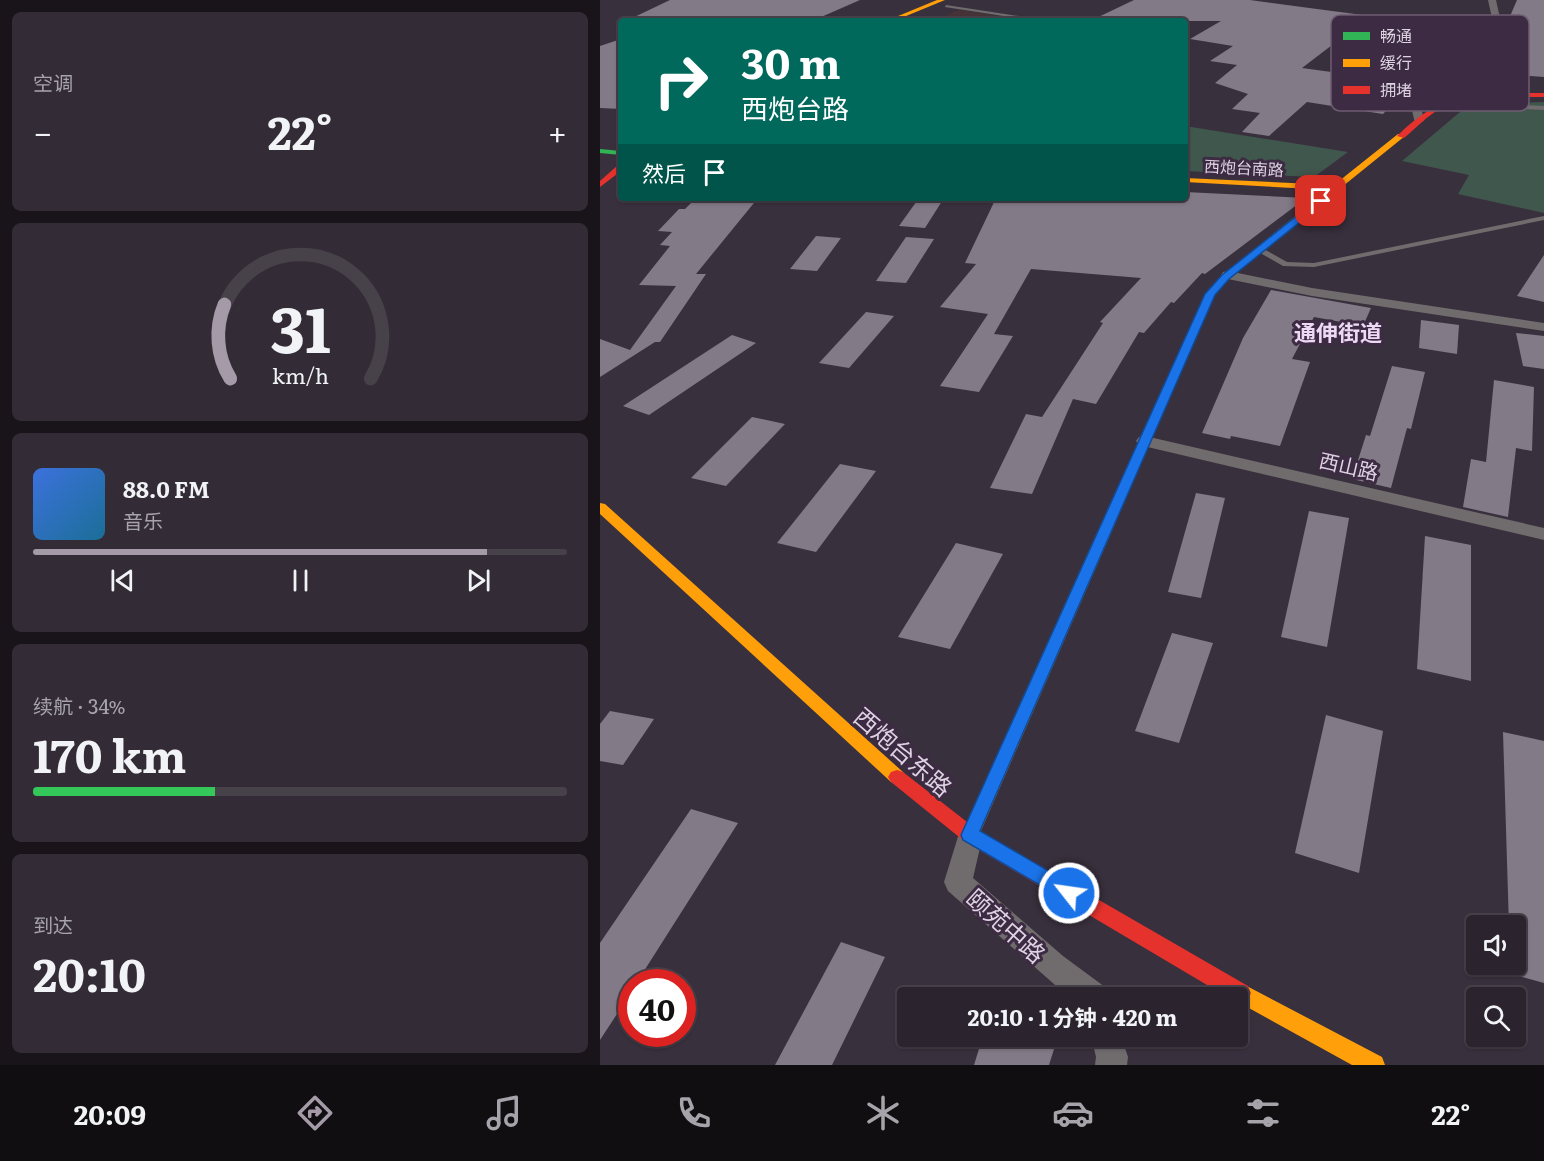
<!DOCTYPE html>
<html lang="zh">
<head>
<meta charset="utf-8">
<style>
	body { margin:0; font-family:Literata,"Noto Sans SC",serif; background:#332c36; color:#f1f3f6; height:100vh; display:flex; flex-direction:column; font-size:22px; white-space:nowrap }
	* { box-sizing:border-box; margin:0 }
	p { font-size:20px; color:#a6a4aa }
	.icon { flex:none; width:33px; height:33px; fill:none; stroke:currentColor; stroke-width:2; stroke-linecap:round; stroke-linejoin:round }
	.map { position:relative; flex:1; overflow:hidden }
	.sheet { display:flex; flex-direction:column; gap:12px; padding:12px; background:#181419; width:600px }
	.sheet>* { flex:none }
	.guide { position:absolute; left:18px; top:18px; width:570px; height:183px; border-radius:6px; box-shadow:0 2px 4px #0004,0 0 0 2px #47414a; background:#00695c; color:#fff; overflow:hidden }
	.controls { position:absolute; left:866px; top:915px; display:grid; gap:12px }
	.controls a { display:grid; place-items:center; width:60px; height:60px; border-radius:6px; background:#2b242e; box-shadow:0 2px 4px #0004,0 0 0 2px #47414a; font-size:30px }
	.speed { position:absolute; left:18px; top:969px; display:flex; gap:12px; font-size:30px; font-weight:700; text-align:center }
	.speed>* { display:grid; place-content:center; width:78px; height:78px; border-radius:50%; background:#2b242e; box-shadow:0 2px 4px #0004,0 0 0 2px #47414a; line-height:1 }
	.speed .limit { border:9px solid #d22; background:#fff; color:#111 }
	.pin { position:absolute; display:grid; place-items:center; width:51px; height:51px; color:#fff; margin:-26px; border-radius:12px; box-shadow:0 3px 9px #0006 }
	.me { position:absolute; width:66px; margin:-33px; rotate:300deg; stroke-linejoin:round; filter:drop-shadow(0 0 4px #0008) }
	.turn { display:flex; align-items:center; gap:21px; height:126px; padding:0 24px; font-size:27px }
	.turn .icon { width:78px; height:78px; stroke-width:2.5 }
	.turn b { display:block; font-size:42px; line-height:51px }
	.then { display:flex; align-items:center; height:57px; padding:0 24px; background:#0003; gap:12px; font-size:22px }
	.big { font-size:45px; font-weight:700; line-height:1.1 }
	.sheet .widget { flex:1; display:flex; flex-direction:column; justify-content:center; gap:9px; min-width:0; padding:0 21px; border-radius:9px; background:#332c36 }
	.sheet .dial { align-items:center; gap:0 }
	.dial svg { height:156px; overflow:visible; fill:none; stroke:#47414a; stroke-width:7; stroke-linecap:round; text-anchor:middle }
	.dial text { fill:#f1f3f6; stroke:none }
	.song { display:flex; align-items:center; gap:18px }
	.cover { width:72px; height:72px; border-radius:9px; background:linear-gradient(135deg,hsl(220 70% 55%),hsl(200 70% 35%)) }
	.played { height:6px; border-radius:3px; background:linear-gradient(90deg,#a49aa8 85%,#47414a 85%) }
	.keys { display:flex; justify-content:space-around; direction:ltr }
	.heat { display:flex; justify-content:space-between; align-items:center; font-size:33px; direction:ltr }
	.charge { height:9px; border-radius:4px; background:linear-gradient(90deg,#34c759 34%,#47414a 0) }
	.trip { position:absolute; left:297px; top:987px; width:351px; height:60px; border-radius:6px; background:#2b242e; box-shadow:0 2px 4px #0004,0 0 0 2px #47414a; font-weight:700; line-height:60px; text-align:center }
	.menu { display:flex; height:96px; justify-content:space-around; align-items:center; background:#110e12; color:#a6a4aa }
	.menu .icon { width:42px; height:42px }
	.menu .active { color:#a49aa8 }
	.menu b { font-size:27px; color:#f1f3f6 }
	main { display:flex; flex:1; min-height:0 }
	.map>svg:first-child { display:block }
	.commercial { fill:#463338 }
	.green { fill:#40574d }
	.building { fill:#827a86 }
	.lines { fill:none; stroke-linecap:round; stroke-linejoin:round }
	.lane { fill:#706b6c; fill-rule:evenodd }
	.street { fill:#706b6c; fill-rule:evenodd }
	.fast { fill:#30b455; fill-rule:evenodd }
	.slow { fill:#ff9f0a; fill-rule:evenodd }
	.jam { fill:#e5322d; fill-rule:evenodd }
	.route { fill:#1a73e8; stroke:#114b97; stroke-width:1.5 }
	.labels { text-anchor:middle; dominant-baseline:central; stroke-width:6; stroke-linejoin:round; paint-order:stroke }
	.far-street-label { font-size:16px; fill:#ded3e2; stroke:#3c2b42 }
	.street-label { font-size:20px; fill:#ded3e2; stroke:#3c2b42 }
	.far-district-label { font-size:22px; font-weight:bold; fill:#edd8f5; stroke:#3c2b42 }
	.near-street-label { font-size:24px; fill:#ded3e2; stroke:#3c2b42 }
	.key { fill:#3c2b42; stroke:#6d5d72; stroke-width:1.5 }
	.key-label { font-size:16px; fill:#ded3e2 }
</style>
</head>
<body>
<main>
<section class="sheet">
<div class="widget"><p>空调</p>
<div class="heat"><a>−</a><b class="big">22°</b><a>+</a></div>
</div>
<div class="widget dial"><svg viewBox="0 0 100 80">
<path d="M14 69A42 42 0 1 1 86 69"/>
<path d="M14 69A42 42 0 0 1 11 31" stroke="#a49aa8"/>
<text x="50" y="56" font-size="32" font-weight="700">31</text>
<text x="50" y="72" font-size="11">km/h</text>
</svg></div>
<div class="widget">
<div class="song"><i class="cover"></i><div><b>88.0 FM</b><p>音乐</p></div></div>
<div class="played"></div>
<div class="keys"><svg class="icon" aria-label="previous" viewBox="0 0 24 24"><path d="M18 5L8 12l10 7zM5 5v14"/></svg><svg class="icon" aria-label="pause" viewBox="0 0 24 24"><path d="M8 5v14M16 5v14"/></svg><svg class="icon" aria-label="next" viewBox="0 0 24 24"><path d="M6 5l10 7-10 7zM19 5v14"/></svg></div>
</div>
<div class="widget"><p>续航 · 34%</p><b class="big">170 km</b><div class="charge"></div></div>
<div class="widget"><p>到达</p><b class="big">20:10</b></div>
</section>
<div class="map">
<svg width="944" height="1065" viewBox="0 0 944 1065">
	<rect width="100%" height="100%" fill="#39303d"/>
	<!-- commercial -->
	<polygon class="commercial" points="359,10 435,21 333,21"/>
	<!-- green -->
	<g class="green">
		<polygon points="944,102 944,213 858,194 869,175 802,161 860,112 894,104"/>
		<polygon points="585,126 748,152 714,177 585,171"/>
	</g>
	<!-- building -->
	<g class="building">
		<polygon points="70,0 260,0 212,21 26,21"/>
		<polygon points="534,0 650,0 770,16 702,68 783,79 781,81 809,86 783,114 707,102 669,136 642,132 660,113 632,109 648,94 615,83 637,65 610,61 633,46 590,39 621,21 490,21"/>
		<polygon points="917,0 944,0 944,77 888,73 885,43 899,42"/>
		<polygon points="21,39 21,109 0,108 0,46"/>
		<polygon points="585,192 706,198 605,274 602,273 574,303 571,302 544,333 539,332 496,404 473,399 432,494 390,488 426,414 442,417 503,323 500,322 541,278 431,269 394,334 413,336 379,392 340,386 388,314 340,307 376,264 365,263 396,198 585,198"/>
		<polygon points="96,198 158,198 96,274 106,274 60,342 55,342 0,377 0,339 30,350 76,286 39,285 70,246 60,245 72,232 58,231 79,209 85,209"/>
		<polygon points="319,198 344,198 325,228 299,226"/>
		<polygon points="216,236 241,238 217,271 190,269"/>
		<polygon points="306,237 334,239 306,283 276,281"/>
		<polygon points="944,255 944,302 917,296"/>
		<polygon points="671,290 771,308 763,326 714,317 692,359 710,362 680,446 631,436 630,439 602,433 643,338"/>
		<polygon points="266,312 294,316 249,368 219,363"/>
		<polygon points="821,320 859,325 857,354 819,348"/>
		<polygon points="916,333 944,336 944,369 923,366"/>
		<polygon points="132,335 156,343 49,415 23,406"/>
		<polygon points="792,366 825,372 811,429 807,428 791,488 752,479 766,435 770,436"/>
		<polygon points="894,380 934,387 932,451 916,448 908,517 863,507 871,459 886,462"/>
		<polygon points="152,417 185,424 126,486 91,478"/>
		<polygon points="240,464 276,471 216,552 177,543"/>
		<polygon points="596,493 625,498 601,598 568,592"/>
		<polygon points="709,511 749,518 727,647 681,637"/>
		<polygon points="825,536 871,545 871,681 817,669"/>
		<polygon points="356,543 403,554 350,649 298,637"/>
		<polygon points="572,633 613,643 579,743 535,731"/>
		<polygon points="10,711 54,719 23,765 0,761 0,724"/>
		<polygon points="726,715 783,731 759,873 695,853"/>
		<polygon points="903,732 944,741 944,983 915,975 915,926 909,926"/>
		<polygon points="91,809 138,823 37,982 32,982 32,991 0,1040 0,943"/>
		<polygon points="241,942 285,957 232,1065 175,1065"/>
		<polygon points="383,1036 422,1036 455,1046 449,1065 374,1065"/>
	</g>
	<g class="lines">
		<!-- lane -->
		<g class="lane">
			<polygon points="346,5 445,20 447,21 436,21 345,7"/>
			<polygon points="855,102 944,106 944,110 853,105"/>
			<polygon points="944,216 944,220 714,267 683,266 655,250 662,248 687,262 714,263"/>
		</g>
		<!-- street -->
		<g class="street">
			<polygon points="888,0 896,0 900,18 885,40 842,68 820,102 824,121 815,123 810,102 836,64 879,36 892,18"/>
			<polygon points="628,271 712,288 944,323 944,331 712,296 623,278 621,275 623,272"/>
			<polygon points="545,436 944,528 944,540 539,445 536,441 539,437"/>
			<polygon points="370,823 379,827 383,835 373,878 463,956 505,987 509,998 470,998 348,891 344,882 361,827"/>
			<polygon points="491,1036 521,1036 528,1057 527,1065 495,1065 496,1057"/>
		</g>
		<!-- fast -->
		<polygon class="fast" points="0,149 21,151 21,155 0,153"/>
		<!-- slow -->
		<g class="slow">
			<polygon points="337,0 345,0 294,21 286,21"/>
			<polygon points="798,134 805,136 628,279 618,291 612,291 610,289 622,275 728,190 585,182 585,178 734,185"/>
			<polygon points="0,503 5,504 303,772 306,777 303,782 297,784 291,782 0,514"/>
			<polygon points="508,520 515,524 379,835 376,841 370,843 364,841 361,835 501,524"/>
			<polygon points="641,983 782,1057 785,1065 752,1065 638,1002 638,998 633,998 631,993 634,986"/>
		</g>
		<!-- jam -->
		<g class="jam">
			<path d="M944 93V97C911 98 871 92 841 108 827 116 816 128 804 138L797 136C846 87 880 94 944 93Z"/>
			<polygon points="18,165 21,165 21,171 0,187 0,181"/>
			<polygon points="615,286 620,289 614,295 515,524 513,527 503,527 501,524 605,294"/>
			<polygon points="297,770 303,772 376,829 648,986 651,993 648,1000 641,1003 638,1002 638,998 629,998 364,841 291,782 288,777 291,772"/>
		</g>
	</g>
	<!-- route -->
	<polygon class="route" points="718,199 726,201 629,279 615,295 380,831 476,887 479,893 476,900 469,902 363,840 361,835 605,294 622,275"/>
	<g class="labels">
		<!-- far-street labels -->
		<g class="far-street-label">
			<text transform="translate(644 167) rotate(3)">西炮台南路</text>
		</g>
		<!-- street labels -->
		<g class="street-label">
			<text transform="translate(749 465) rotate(13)">西山路</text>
		</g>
		<!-- far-district labels -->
		<g class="far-district-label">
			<text x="738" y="331">通伸街道</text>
		</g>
		<!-- near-street labels -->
		<g class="near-street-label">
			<text transform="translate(304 751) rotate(41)">西炮台东路</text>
			<text transform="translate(407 925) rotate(42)">颐苑中路</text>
		</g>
	</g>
	<!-- legend -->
	<rect x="731" y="15" width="198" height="96" rx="9" class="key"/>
	<rect x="743" y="32" width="27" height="8" fill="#30b455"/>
	<rect x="743" y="59" width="27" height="8" fill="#ff9f0a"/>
	<rect x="743" y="86" width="27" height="8" fill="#e5322d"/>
	<g class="key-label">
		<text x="780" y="42">畅通</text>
		<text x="780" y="69">缓行</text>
		<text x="780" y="96">拥堵</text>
	</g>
</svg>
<div class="controls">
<a><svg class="icon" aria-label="sound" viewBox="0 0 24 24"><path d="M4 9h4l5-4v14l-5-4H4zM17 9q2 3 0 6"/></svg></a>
<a><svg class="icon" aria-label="search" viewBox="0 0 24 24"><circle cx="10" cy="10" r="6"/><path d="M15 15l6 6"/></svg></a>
</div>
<div class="speed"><div class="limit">40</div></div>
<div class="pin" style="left:721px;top:201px;background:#d93025"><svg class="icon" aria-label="arrive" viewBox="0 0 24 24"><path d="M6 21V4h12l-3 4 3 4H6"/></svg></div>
<svg class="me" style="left:469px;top:893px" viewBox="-20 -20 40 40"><circle r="17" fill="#1a73e8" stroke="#fff" stroke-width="3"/><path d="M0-11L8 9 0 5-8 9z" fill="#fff"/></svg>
<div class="trip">20:10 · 1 分钟 · 420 m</div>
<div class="guide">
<div class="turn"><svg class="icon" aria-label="right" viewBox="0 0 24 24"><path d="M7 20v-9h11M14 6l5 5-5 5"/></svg><div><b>30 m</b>西炮台路</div></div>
<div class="then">然后<svg class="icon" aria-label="arrive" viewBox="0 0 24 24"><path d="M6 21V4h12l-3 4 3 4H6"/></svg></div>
</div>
</div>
</main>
<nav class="menu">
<b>20:09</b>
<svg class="icon active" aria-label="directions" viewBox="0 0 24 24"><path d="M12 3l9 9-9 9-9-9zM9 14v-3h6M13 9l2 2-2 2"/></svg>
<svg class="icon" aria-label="music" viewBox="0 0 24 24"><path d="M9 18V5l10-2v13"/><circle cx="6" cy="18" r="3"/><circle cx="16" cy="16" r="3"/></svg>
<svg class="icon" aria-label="phone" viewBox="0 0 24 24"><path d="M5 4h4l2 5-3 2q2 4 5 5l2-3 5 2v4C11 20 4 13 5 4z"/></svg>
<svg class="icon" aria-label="climate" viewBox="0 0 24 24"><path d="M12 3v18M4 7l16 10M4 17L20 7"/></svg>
<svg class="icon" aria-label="car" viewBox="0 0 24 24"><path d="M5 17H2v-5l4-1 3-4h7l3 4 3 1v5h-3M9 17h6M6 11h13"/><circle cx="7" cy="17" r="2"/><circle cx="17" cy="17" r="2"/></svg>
<svg class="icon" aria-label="filters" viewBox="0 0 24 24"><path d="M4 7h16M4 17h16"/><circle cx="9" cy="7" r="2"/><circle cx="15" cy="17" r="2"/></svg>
<b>22°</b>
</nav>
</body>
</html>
